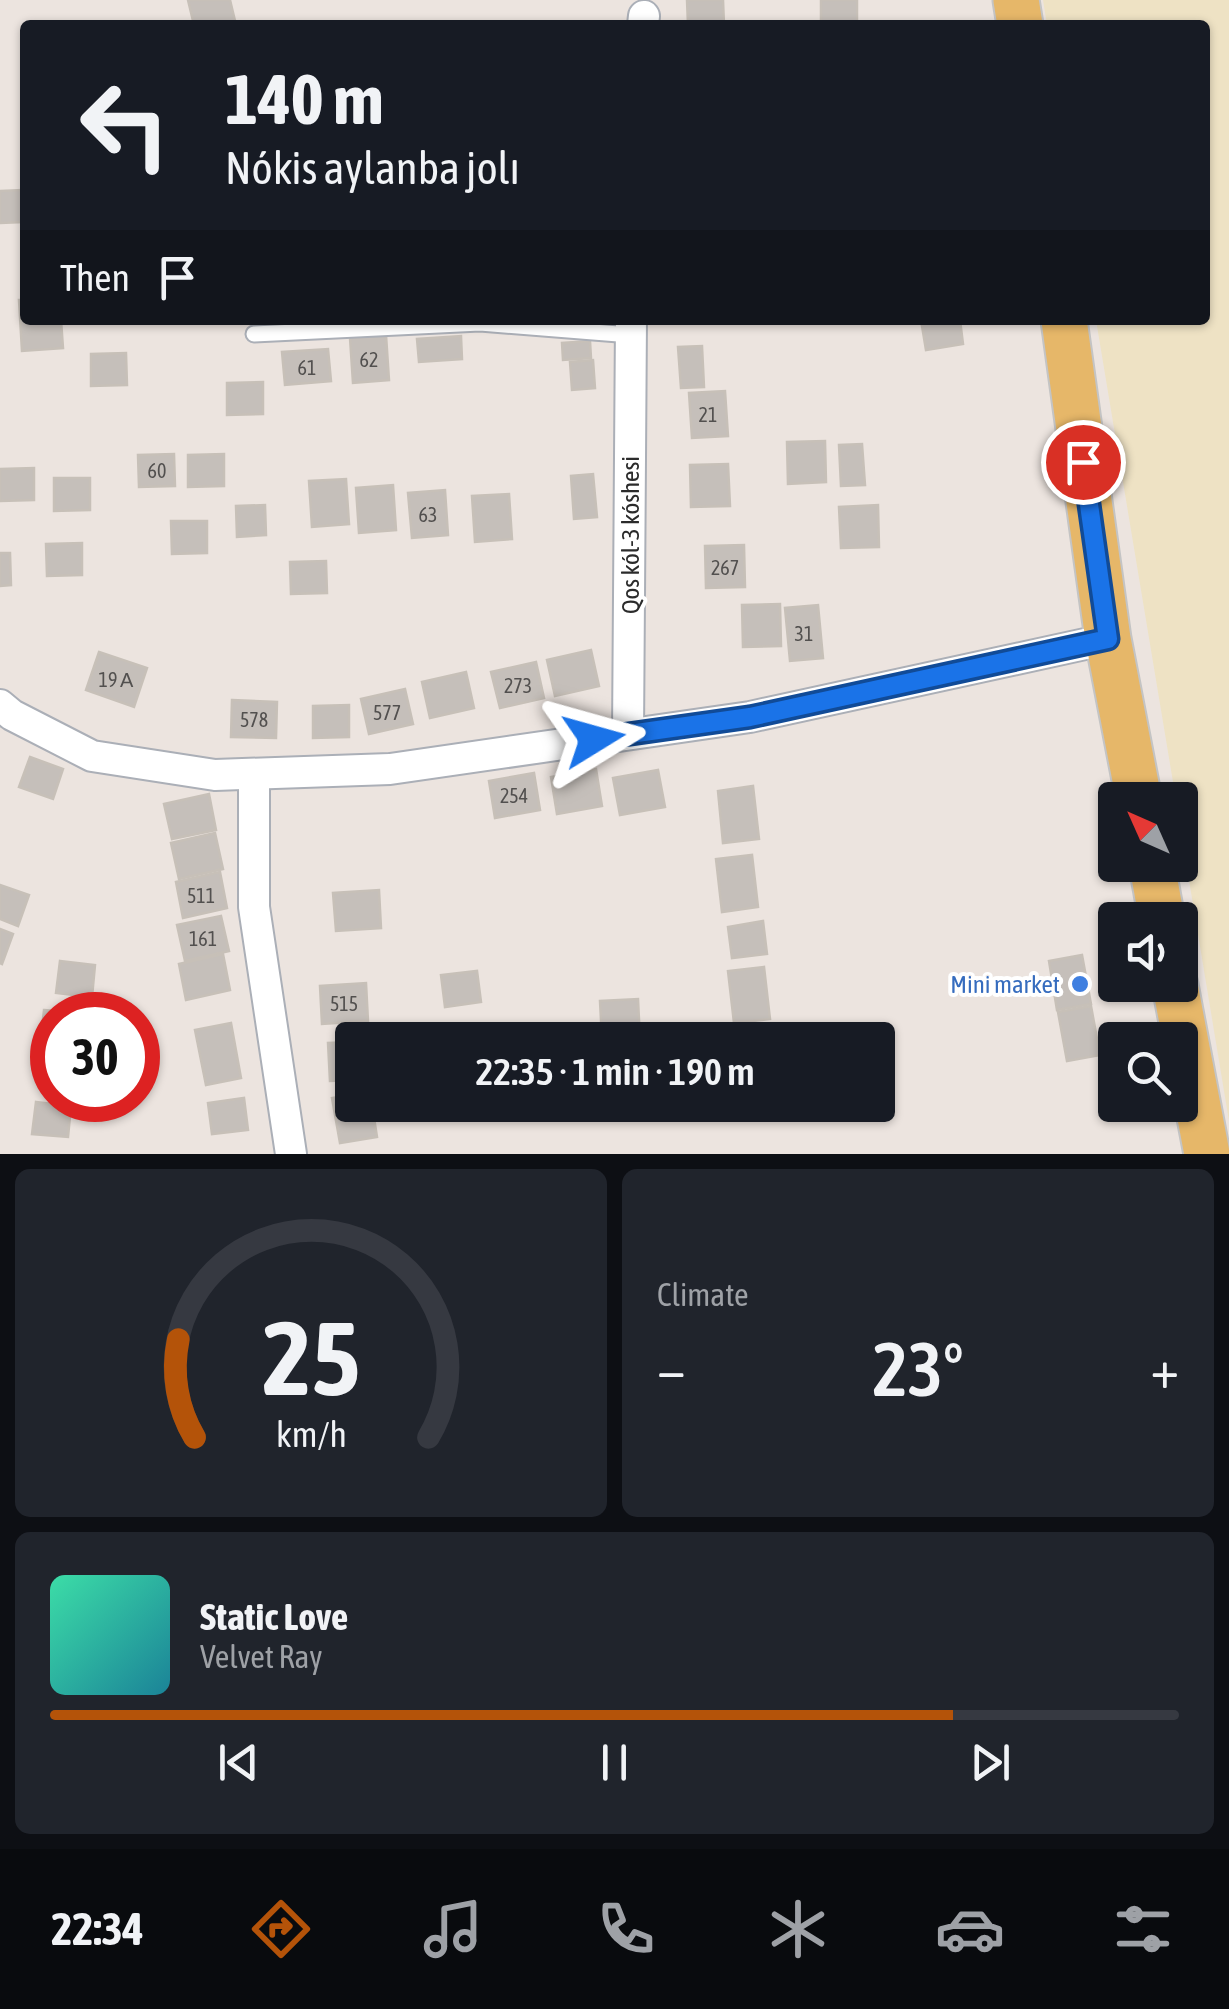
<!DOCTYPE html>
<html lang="en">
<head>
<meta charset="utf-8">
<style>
	body { margin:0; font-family:"Asap Condensed",sans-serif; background:#20242c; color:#f1f3f6; height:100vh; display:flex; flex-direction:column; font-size:38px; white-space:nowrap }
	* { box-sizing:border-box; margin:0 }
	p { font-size:32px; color:#9ea1a6 }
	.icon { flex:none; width:55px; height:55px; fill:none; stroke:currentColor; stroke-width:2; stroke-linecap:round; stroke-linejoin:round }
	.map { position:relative; height:1154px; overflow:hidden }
	.side { display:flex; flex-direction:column; gap:15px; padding:15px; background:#0d0f14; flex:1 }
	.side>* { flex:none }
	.banner { position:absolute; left:20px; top:20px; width:1190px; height:305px; border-radius:10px; box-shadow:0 2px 8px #0004; background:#171b24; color:#f1f3f6; overflow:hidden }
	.needle { width:65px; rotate:315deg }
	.fabs { position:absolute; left:1098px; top:782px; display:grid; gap:20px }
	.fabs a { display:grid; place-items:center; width:100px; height:100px; border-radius:10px; background:#171b24; box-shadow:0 2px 8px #0004; font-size:50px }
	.speed { position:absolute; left:30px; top:992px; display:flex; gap:20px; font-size:50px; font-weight:700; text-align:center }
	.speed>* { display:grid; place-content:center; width:130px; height:130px; border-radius:50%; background:#171b24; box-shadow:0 2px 8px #0004; line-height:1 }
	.speed .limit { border:15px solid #d22; background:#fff; color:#111 }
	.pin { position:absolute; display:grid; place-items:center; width:85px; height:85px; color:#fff; margin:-42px; border:5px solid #fff; border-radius:50%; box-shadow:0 2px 10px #0007 }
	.me { position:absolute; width:110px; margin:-55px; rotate:82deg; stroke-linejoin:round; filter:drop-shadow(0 0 8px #0008) }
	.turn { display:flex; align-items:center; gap:35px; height:210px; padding:0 40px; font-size:45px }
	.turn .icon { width:130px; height:130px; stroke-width:2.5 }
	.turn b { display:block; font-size:70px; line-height:85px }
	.then { display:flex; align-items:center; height:95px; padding:0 40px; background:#0003; gap:20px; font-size:38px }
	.big { font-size:75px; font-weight:600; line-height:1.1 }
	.side .card { flex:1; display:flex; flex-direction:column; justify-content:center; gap:15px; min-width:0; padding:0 35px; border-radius:15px; background:#20242c }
	.side .dial { align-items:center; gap:0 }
	.dial svg { height:260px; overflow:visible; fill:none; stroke:#363941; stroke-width:7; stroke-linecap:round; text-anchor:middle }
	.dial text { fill:#f1f3f6; stroke:none }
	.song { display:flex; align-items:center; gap:30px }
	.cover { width:120px; height:120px; border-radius:15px; background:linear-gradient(135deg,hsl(160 70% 55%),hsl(190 70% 35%)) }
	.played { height:10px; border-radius:5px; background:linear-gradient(90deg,#b45309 80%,#363941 80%) }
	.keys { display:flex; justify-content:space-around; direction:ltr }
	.heat { display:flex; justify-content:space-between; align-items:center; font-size:55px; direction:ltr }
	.side .tiles { flex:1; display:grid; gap:15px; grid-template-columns:1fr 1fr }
	.card:last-child { grid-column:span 2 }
	.trip { position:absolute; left:335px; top:1022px; width:560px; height:100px; border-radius:10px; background:#171b24; box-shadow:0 2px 8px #0004; font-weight:600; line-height:100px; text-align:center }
	.menu { display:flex; height:160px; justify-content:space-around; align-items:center; background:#090b0e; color:#9ea1a6 }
	.menu .icon { width:70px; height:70px }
	.menu .current { color:#b45309 }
	.menu b { font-size:45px; color:#f1f3f6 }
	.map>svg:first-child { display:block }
	.sand { fill:#eee2c4 }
	.building { fill:#c5bfba; stroke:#c7c0b8; stroke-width:2.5 }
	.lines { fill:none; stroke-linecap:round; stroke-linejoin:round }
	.service-casing { stroke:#abafb7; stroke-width:19 }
	.minor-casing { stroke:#abafb7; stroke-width:34 }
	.primary-casing { stroke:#c4c4c4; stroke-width:49 }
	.service { stroke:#fff; stroke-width:15 }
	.minor { stroke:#fff; stroke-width:30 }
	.primary { stroke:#e6b769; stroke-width:45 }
	.route-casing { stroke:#114b97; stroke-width:25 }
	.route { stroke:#1a73e8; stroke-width:18 }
	.shop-dot { fill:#3f7fe0; stroke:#fff; stroke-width:4 }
	.labels { text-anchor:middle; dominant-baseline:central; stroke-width:8; stroke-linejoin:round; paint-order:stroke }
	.number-label { font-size:20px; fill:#52504f }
	.street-label { font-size:25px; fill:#2b2b2b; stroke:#fff }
	.shop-label { font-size:25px; fill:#366cbe; stroke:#fff; text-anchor:end }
</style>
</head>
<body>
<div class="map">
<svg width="1229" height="1154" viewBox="0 0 1229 1154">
	<rect width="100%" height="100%" fill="#ece4df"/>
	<!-- sand -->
	<polygon class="sand" points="1043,0 1229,0 1229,1121 1180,826 1180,800 1176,800 1096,320 1205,320 1205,25 1047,25"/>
	<!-- building -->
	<g class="building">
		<polygon points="188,0 230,0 236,25 194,25"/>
		<polygon points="687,0 723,0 724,25 688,25"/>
		<rect x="821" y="0" width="36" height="25"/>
		<polygon points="22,190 23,222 0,223 0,191"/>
		<polygon points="19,300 25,300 25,320 61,320 63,348 22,351"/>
		<polygon points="921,320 960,320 963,344 926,350"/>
		<polygon points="386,335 389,380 353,383 350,338"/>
		<polygon points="461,336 462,359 419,362 417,339"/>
		<polygon points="590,341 591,358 563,360 562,343"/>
		<polygon points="702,346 704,387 681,388 678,347"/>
		<polygon points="328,349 331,381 285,385 282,352"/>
		<polygon points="126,353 127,385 91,386 91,354"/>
		<polygon points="593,360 595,388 572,390 570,362"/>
		<polygon points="263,382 263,414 227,415 227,383"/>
		<polygon points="725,391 728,436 692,438 689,393"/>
		<polygon points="825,441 826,482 788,484 787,442"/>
		<polygon points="862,444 865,485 841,486 839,445"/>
		<polygon points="174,454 175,486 139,487 138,455"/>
		<polygon points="224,454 224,486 188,487 188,455"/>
		<polygon points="728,464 730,506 691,507 690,465"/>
		<polygon points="34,468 34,500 0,501 0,469"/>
		<polygon points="593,474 597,517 574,519 571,476"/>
		<polygon points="54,478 90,478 90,510 54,511"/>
		<polygon points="346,479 349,524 312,527 309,481"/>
		<polygon points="393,485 396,530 359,533 356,488"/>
		<polygon points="445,490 448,535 412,538 408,493"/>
		<polygon points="509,494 512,539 475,542 472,496"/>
		<polygon points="265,505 266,535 237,537 236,506"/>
		<polygon points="878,505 879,547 841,548 839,507"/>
		<polygon points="171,521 207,521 207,553 172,554"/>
		<polygon points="82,543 82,575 47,576 46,544"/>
		<polygon points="744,545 745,587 706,588 705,546"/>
		<polygon points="0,553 10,553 11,585 0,586"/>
		<polygon points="326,561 327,593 291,594 290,562"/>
		<polygon points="780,604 781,646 743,647 742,605"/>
		<polygon points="818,605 823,658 790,661 785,608"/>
		<polygon points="591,650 599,686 555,696 547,660"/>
		<polygon points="99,652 147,668 134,707 86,690"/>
		<polygon points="536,662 544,698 500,708 491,672"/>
		<polygon points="466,672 474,708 430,718 422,682"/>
		<polygon points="405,689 413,724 369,734 361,699"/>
		<polygon points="232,700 277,702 276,738 231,737"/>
		<polygon points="349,705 349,737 313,738 313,706"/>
		<polygon points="30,757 63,769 53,799 19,787"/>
		<polygon points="596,769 602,806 557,814 551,777"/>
		<polygon points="658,770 665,807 620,815 613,778"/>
		<polygon points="534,773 540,810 495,818 489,781"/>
		<polygon points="753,786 759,839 723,843 718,791"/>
		<polygon points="209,794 216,830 172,839 164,804"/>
		<polygon points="215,833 223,869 179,879 171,843"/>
		<polygon points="752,855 758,907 722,912 716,859"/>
		<polygon points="220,872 227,908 183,918 176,882"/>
		<polygon points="0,885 29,895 18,926 0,919"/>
		<polygon points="379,890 381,928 336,931 333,893"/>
		<polygon points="221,916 229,951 185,961 177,925"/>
		<polygon points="763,921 767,954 732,958 728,927"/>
		<polygon points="0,929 13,934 2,964 0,963"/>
		<polygon points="223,954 230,990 186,1000 179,964"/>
		<polygon points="1082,955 1091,1004 1057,1010 1049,961"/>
		<polygon points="60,961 95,965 92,997 56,993"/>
		<polygon points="764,967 770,1019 734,1023 728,971"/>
		<polygon points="477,971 481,1002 445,1007 441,975"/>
		<polygon points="366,983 368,1021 322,1024 320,986"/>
		<polygon points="638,999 640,1040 602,1040 600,1001"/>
		<polygon points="1091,1006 1100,1055 1067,1061 1058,1012"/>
		<polygon points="44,1010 80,1013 52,1015 52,1066 38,1065"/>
		<polygon points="231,1023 241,1078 206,1085 195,1030"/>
		<polygon points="352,1042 352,1080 330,1081 328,1043"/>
		<polygon points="352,1095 352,1105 372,1105 377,1137 340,1143 332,1098"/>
		<polygon points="244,1098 248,1130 212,1134 208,1103"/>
		<polygon points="36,1102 71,1106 68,1137 32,1134"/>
		<polygon points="573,1105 611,1105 611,1119 573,1120"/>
		<polygon points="743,1105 779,1105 780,1112 744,1116"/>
	</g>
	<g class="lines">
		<!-- service casing -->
		<g class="service-casing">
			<polyline id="service" points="254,334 480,323 631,335"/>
		</g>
		<!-- minor casing -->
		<g class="minor-casing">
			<g id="minor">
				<polyline points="643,25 644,16"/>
				<polyline points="0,705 12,715 92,756 215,775 390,769 750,717 1108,639"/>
				<polyline points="628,734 631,320"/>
				<polyline points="254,774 254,907 291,1154"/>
			</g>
		</g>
		<!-- primary casing -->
		<g class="primary-casing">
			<g id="primary">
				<polyline points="1016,0 1020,25"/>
				<polyline points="1064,320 1108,639 1139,800"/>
				<polyline points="1152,865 1162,920"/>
				<polyline points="1175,985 1207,1154"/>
			</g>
		</g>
		<!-- service -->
		<use href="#service" class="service"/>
		<!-- minor -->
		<use href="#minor" class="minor"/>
		<!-- primary -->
		<use href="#primary" class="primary"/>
	</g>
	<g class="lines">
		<!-- route casing -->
		<g class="route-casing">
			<polyline id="route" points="594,739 750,717 1108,639 1083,462"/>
		</g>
		<!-- route -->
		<use href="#route" class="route"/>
	</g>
	<!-- markers -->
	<circle class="shop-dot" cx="1080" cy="984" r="10"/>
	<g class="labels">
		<!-- number labels -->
		<g class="number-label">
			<text x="369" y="359">62</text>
			<text x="307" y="367">61</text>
			<text x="708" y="414">21</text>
			<text x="157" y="470">60</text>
			<text x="428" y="514">63</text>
			<text x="725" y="567">267</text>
			<text x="804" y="633">31</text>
			<text x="116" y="679">19 А</text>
			<text x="518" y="685">273</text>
			<text x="387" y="712">577</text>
			<text x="254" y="719">578</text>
			<text x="514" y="795">254</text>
			<text x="201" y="895">511</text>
			<text x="203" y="938">161</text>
			<text x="344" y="1003">515</text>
		</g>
		<!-- street labels -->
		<g class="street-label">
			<text transform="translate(630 535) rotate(-90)">Qos kól-3 kóshesi</text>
		</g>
		<!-- shop labels -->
		<g class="shop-label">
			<text x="1060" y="984">Mini market</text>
		</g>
	</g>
</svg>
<div class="fabs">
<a><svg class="needle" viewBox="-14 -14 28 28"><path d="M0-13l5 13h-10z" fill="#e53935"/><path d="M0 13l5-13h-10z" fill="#9ea1a6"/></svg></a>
<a><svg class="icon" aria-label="sound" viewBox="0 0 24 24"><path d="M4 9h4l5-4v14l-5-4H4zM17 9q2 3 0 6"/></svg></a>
<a><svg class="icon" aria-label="search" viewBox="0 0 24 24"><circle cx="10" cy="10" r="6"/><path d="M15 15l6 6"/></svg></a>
</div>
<div class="speed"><div class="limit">30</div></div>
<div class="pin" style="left:1083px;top:462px;background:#d93025"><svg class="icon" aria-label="arrive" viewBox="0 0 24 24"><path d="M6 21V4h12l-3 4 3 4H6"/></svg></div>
<svg class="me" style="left:594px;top:739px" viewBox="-20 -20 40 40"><path d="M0-17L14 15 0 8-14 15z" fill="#1a73e8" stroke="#fff" stroke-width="4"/></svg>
<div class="trip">22:35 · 1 min · 190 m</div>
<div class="banner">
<div class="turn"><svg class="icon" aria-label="left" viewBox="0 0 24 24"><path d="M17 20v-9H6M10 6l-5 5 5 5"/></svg><div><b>140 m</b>Nókis aylanba jolı</div></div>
<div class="then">Then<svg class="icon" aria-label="arrive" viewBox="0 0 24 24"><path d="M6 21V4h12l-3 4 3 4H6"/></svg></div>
</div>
</div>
<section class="side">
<div class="tiles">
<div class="card dial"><svg viewBox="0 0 100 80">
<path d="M14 69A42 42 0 1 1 86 69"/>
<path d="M14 69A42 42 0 0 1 9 39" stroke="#b45309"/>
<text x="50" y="56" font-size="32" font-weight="700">25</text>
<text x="50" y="72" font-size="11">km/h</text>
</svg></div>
<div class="card"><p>Climate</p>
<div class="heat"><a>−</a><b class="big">23°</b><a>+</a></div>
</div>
<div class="card">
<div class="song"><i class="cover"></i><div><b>Static Love</b><p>Velvet Ray</p></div></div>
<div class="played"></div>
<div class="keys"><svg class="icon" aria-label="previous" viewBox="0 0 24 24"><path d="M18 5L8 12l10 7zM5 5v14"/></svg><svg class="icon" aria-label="pause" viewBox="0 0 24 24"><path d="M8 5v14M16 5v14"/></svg><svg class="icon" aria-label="next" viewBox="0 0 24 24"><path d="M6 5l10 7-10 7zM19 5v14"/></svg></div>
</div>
</div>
</section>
<nav class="menu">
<b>22:34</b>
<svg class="icon current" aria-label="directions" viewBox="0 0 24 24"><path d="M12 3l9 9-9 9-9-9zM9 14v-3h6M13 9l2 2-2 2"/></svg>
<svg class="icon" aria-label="music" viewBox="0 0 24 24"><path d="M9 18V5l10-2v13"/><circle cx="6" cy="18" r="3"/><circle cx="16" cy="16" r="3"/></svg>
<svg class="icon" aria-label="phone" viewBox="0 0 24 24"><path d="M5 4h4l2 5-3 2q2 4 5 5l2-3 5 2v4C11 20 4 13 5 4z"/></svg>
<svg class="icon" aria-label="climate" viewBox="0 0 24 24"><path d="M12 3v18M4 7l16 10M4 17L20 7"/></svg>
<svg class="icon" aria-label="car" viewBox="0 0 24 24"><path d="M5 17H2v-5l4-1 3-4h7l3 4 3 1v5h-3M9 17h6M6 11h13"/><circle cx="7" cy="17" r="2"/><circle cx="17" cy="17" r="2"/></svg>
<svg class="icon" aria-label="filters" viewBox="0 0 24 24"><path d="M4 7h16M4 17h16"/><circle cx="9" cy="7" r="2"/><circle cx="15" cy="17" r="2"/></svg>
</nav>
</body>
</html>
